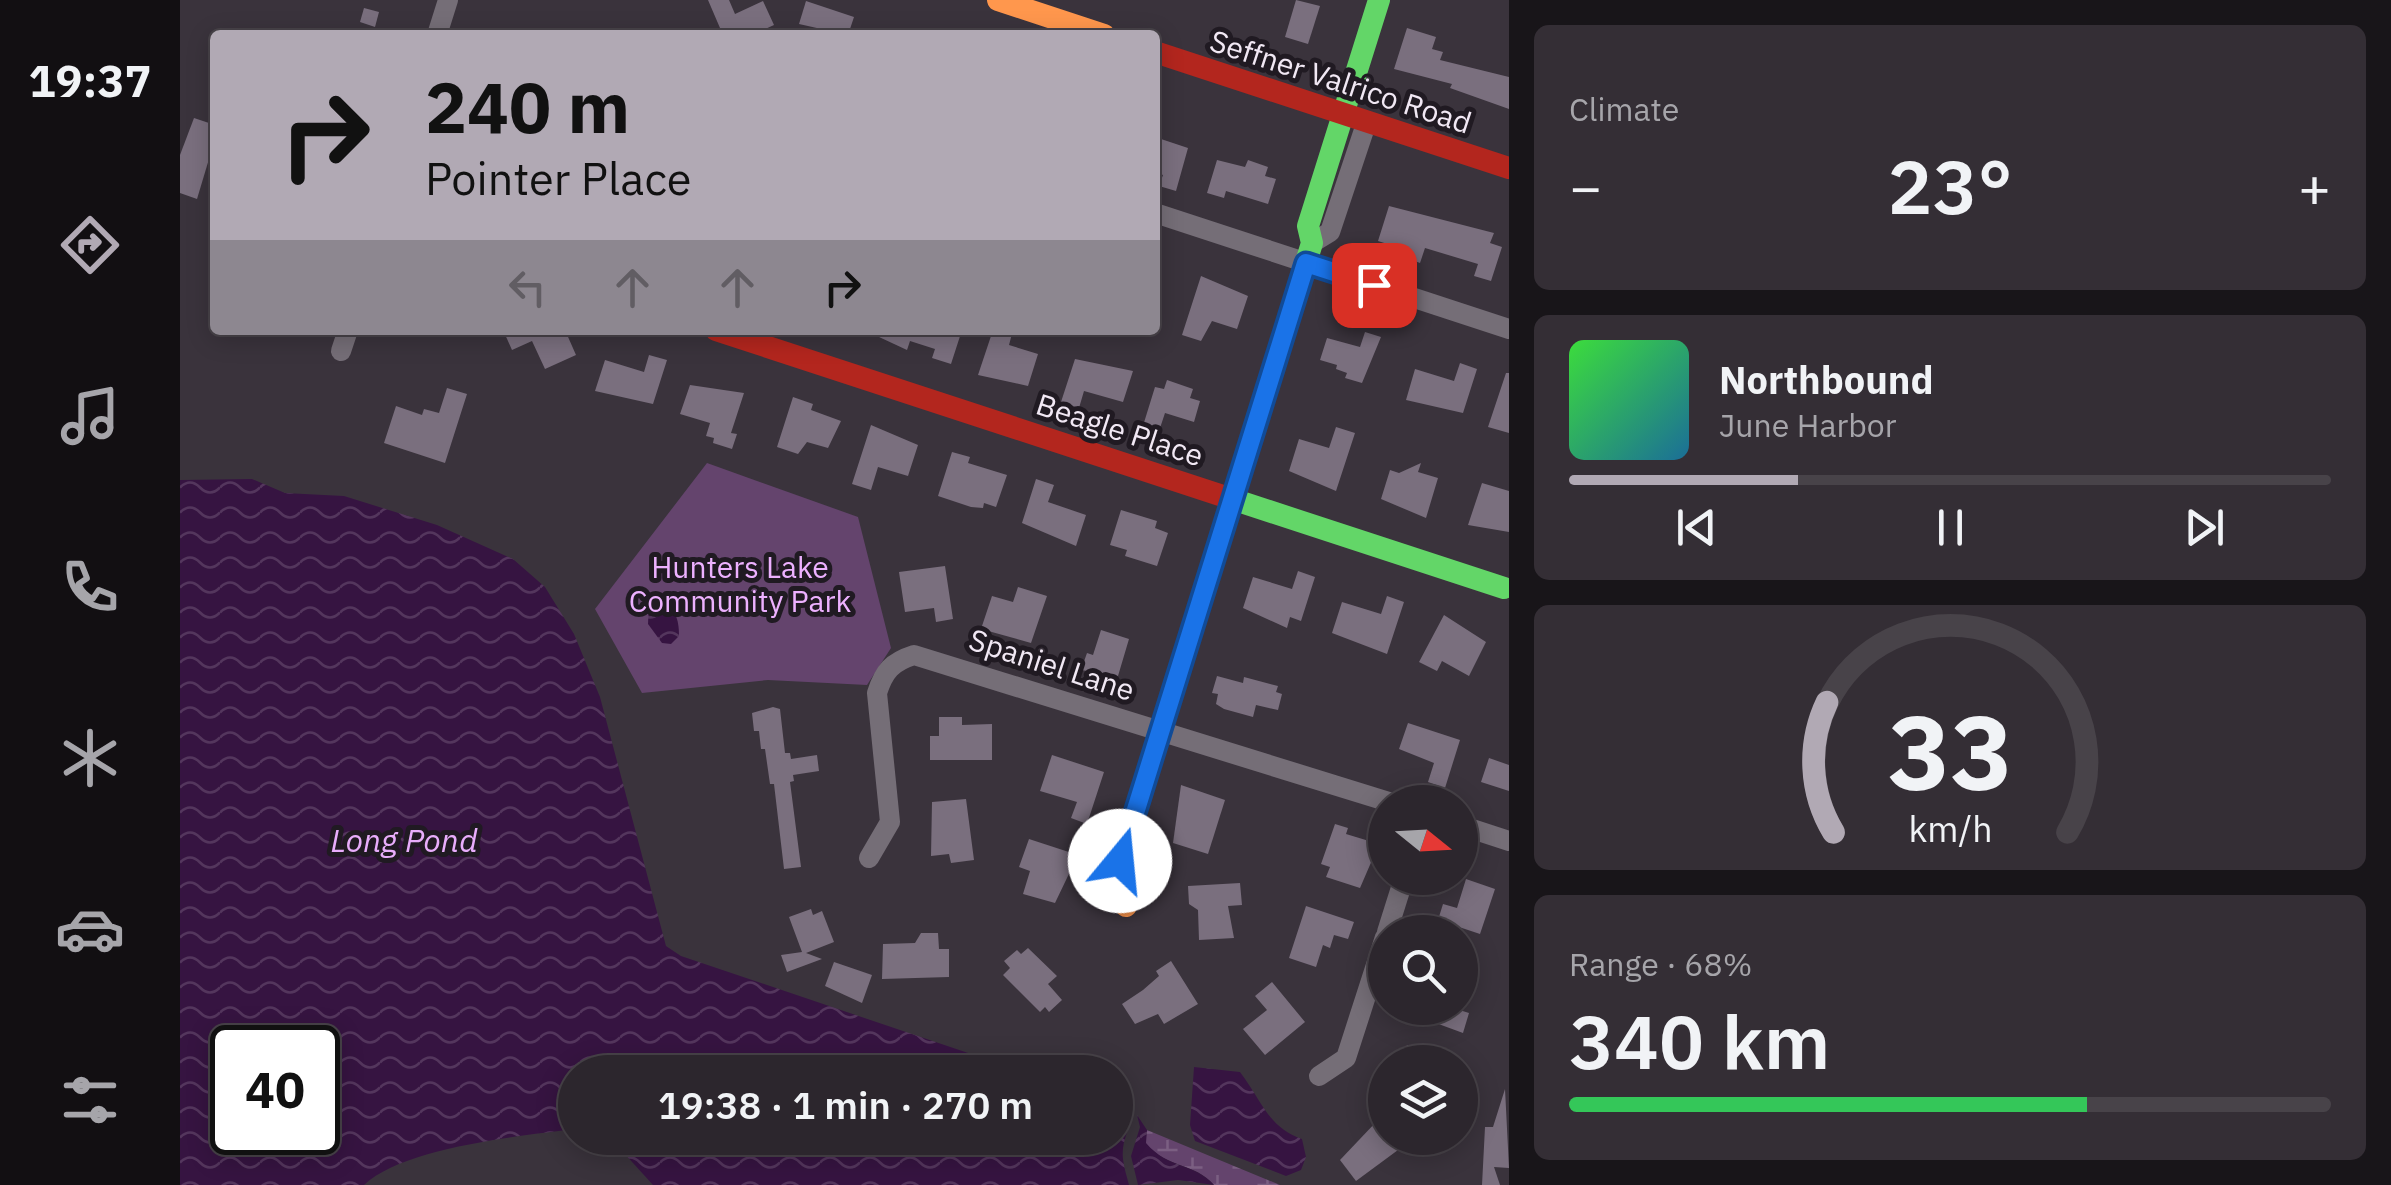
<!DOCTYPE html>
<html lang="en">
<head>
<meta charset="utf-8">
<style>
	body { margin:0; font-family:"IBM Plex Sans",sans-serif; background:#342e35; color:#f1f3f6; height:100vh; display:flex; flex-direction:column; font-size:38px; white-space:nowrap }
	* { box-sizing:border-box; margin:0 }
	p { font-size:32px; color:#a6a5aa }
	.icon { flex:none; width:55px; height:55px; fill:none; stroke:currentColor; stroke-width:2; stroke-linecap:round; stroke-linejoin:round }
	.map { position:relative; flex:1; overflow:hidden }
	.sheet { display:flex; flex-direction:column; gap:25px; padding:25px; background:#181519; width:882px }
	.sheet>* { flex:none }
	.guide { position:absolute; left:30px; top:30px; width:950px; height:305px; border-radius:10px; box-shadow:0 5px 25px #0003,0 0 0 2px #484349; background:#b1a9b4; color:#111; overflow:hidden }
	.needle { width:65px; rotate:108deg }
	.controls { position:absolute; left:1188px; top:785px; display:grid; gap:20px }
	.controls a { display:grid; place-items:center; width:110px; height:110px; border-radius:50%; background:#2c262d; box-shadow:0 5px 25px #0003,0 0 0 2px #484349; font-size:50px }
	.speed { position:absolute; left:30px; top:1025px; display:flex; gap:20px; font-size:50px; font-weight:700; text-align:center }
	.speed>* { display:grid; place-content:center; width:130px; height:130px; border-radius:50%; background:#2c262d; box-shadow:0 5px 25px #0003,0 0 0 2px #484349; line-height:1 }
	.speed .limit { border:5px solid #111; border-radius:15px; background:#fff; color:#111 }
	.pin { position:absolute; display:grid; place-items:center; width:85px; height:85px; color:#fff; margin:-42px; border-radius:20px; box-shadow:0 5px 15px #0006 }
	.me { position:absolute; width:110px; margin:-55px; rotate:17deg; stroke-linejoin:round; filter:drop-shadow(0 0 8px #0008) }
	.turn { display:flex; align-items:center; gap:35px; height:210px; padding:0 50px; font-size:45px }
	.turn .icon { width:130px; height:130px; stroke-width:2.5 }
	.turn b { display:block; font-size:70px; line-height:85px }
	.lanes { display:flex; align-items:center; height:95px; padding:0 50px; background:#0003; justify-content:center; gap:50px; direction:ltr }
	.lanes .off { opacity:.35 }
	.big { font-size:75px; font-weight:600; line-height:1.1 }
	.sheet .widget { flex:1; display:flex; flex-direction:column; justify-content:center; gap:15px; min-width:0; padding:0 35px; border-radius:15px; background:#342e35 }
	.sheet .dial { align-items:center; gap:0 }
	.dial svg { height:260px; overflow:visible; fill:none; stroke:#484349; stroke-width:7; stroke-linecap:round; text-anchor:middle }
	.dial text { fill:#f1f3f6; stroke:none }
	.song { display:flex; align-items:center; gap:30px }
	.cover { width:120px; height:120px; border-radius:15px; background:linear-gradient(135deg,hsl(120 70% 55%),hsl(200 70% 35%)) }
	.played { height:10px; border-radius:5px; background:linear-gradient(90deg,#b1a9b4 30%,#484349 30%) }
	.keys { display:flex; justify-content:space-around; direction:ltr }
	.heat { display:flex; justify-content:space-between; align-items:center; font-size:55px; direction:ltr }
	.charge { height:15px; border-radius:8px; background:linear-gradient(90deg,#34c759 68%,#484349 0) }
	.trip { position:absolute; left:378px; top:1055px; width:575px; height:100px; border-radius:50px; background:#2c262d; box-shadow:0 5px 25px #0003,0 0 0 2px #484349; font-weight:600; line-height:100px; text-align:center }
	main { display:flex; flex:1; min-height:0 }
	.tabs { display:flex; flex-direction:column; width:180px; justify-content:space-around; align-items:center; background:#120f12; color:#a6a5aa }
	.tabs .icon { width:70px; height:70px }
	.tabs .active { color:#b1a9b4 }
	.tabs b { font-size:45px; color:#f1f3f6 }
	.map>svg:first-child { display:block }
	.wetland { fill:url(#wetland-marsh) }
	.green { fill:#64446d }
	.water { fill:url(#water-waves); fill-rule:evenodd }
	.building { fill:#7a6f7e }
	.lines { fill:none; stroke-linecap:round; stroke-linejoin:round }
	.street { stroke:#756e77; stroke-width:20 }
	.fast { stroke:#63d668; stroke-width:22 }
	.slow { stroke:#ff974d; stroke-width:22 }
	.jam { stroke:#b3261e; stroke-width:22 }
	.route-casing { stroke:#114b97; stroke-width:25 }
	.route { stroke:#1a73e8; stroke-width:18 }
	.labels { text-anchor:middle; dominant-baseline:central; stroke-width:10; stroke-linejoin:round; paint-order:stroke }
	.street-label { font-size:30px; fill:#f1e8f4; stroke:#201a22 }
	.park-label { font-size:30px; fill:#edb1ff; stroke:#201a22 }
	.water-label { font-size:32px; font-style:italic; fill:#e8adfb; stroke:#201a22 }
</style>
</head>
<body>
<main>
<nav class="tabs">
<b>19:37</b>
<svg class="icon active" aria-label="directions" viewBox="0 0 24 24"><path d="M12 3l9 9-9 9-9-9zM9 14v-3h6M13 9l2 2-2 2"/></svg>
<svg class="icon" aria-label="music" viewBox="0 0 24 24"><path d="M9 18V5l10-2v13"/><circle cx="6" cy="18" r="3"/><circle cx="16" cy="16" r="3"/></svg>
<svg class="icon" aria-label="phone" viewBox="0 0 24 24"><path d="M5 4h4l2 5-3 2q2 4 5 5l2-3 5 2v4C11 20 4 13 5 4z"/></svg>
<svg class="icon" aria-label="climate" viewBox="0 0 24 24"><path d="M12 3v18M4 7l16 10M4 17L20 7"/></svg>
<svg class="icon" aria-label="car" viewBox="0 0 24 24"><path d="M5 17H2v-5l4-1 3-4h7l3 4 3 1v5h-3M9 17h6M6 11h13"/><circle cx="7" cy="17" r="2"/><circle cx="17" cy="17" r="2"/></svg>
<svg class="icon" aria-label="filters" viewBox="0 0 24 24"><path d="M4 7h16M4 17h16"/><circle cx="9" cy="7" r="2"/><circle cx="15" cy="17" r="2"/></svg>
</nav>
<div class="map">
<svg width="1329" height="1185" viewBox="0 0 1329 1185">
	<defs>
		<pattern id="wetland-marsh" width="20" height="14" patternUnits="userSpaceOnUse" patternTransform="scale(2.5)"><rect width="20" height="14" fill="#64446d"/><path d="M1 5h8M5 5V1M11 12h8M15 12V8" fill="none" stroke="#7b5f82"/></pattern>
		<pattern id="water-waves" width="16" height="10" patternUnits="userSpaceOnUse" patternTransform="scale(2.5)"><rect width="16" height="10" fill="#361441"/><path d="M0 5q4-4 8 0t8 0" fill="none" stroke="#54365d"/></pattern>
	</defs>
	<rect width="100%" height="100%" fill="#3a333c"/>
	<!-- wetland -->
	<path class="wetland" d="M967 1130 1100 1185H1034C1014 1162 989 1170 965 1143Z"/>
	<!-- green -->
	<polygon class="green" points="527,463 678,517 711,648 687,685 588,680 462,693 415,609"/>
	<!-- water -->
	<g class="water">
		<path d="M72 479 105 493 164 496 257 525 333 559 365 587 394 634 420 697 486 946 501 956 800 1057 816 1060 855 1053 913 1072H395V1129C340 1136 224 1147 184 1185H0V480ZM52 1048H138V1132H52Z"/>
		<path d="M479 599C495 606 499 619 499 636L491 644 482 643 468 624 469 603Z"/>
		<path d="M1014 1067 1060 1072C1081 1099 1088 1128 1122 1139L1126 1157 1121 1170 1106 1176 1015 1141 1010 1125Z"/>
		<path d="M935 1095C963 1126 940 1129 943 1159 944 1168 947 1177 949 1185H473L443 1152 414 1138H935Z"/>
		<path d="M957 1115 967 1130 966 1143C989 1170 1014 1162 1034 1185L998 1180 958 1185 951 1156 960 1127Z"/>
	</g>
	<!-- building -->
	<g class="building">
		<polygon points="528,0 549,0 555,14 583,1 594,25 581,31 584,35 543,35"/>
		<polygon points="1116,0 1140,6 1128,44 1105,37"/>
		<polygon points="626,1 674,17 668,35 619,24"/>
		<polygon points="184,8 199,12 195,27 180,22"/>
		<polygon points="1227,28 1256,37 1252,49 1263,52 1260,60 1329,77 1329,109 1270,88 1272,84 1214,69"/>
		<polygon points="14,118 35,125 35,139 17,199 0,193 0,155"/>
		<polygon points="975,137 1008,148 996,191 979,186 983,175 975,172"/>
		<polygon points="1037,160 1065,167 1068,160 1088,167 1085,176 1096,179 1088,204 1046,191 1044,198 1027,193"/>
		<polygon points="1209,206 1314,233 1310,243 1322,247 1311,281 1294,276 1298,264 1245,248 1240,263 1224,257 1226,250 1198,241"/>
		<polygon points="1021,276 1068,296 1057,329 1032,321 1021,341 1002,335"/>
		<polygon points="323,330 385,330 396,355 365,369 352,341 332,350"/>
		<polygon points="684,330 782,330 771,364 752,358 755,349 730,341 727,350"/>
		<polygon points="813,330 833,330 829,345 858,354 848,386 798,375"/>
		<polygon points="1185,332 1201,337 1182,383 1165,378 1167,373 1156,369 1157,365 1140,360 1147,338 1180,347"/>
		<polygon points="469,355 487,360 473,404 415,391 425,360 464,372"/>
		<polygon points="895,359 953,371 943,402 904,391 899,408 881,402"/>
		<polygon points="1280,363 1297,369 1283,413 1226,400 1235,369 1274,381"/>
		<polygon points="1326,373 1329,373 1329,433 1308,427"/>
		<polygon points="987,380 1013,389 1010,398 1020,401 1014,422 985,413 978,434 962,429 975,387 984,389"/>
		<polygon points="510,385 564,393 551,433 557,434 552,449 533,443 534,438 526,436 530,423 500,414"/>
		<polygon points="267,388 287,394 265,463 204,443 216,406 242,415 244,409 259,413"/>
		<polygon points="613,397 633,404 631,410 661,421 648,448 627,442 618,454 597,447"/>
		<polygon points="691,425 738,445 728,476 698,467 691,490 672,484"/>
		<polygon points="1156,427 1175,433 1156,491 1109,471 1119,439 1149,448"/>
		<polygon points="772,452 790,457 788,463 827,475 816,507 804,503 803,508 791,507 758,496"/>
		<polygon points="1241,463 1238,472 1258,478 1246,518 1201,499 1210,470 1219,473"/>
		<polygon points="856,479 874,485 868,502 906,515 896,546 842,523"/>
		<polygon points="1302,483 1329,491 1329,532 1288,525"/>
		<polygon points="941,510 977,521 975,528 988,533 977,566 945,556 947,550 930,545"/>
		<polygon points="765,566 773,619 756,622 754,608 725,612 719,572"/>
		<polygon points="1118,571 1135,577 1121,621 1110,617 1107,628 1063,608 1073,577 1112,589"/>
		<polygon points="838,587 867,596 851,643 801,629 812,596 833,602"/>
		<polygon points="1207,596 1224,602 1207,654 1152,633 1162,602 1201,614"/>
		<polygon points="1264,615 1306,642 1289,676 1262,661 1257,671 1239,662"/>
		<polygon points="921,630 949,639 938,676 901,670 907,653 913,655"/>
		<polygon points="1037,676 1063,683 1064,677 1098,686 1096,692 1102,694 1098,710 1076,705 1073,717 1044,709 1036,704 1038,694 1032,693"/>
		<polygon points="593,707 600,709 605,753 610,753 611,759 637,755 639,771 613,775 614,781 610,782 621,867 604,869 594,784 590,784 585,749 581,749 579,731 574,731 572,713"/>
		<polygon points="759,717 782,717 782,725 812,724 812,760 750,760 750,736 759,736"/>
		<polygon points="1228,723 1280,740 1265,788 1248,782 1254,763 1219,749"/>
		<polygon points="872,755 924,772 907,824 891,818 897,802 860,791"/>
		<polygon points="1309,758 1329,765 1329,791 1301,782"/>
		<polygon points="1001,785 1045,800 1028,854 993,843"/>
		<polygon points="786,799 794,860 771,863 769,854 751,856 752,802"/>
		<polygon points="1155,824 1168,828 1166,834 1199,844 1180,888 1146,877 1150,867 1141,864"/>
		<polygon points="849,839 898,855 875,903 843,894 850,871 839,867"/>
		<polygon points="1286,879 1315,889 1300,934 1258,920 1263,904 1277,908"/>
		<polygon points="1060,883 1062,905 1048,906 1054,938 1019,940 1018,910 1009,904 1008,886"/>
		<polygon points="1126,906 1174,922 1168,939 1154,935 1150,948 1143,945 1136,967 1109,958"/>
		<polygon points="631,909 633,915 642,911 654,942 626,953 642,959 607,972 601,955 622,952 609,917"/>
		<polygon points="741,933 758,933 759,949 769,949 769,977 702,979 703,944 735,943"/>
		<polygon points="848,948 877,976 868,984 882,1000 869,1012 865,1007 860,1012 823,975 830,968 824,961 837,950 841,954"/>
		<polygon points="991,961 1018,1004 984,1024 978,1014 955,1024 942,1004 963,990 979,976 976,971"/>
		<polygon points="654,962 692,975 682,1003 645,986"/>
		<polygon points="1092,982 1125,1022 1085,1055 1063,1029 1087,1010 1075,996"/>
		<polygon points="1215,1008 1273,1008 1289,1013 1283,1033"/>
		<polygon points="1227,1045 1272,1060 1272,1062 1221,1062"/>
		<polygon points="1325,1089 1329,1168 1314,1167 1320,1185 1302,1185 1305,1127 1313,1127"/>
		<polygon points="1197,1121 1218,1150 1176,1181 1160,1160"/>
	</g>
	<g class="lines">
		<!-- street -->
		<g class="street">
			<polyline points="257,35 268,0"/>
			<polyline points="975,213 1329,329"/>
			<polyline points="1132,243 1150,232 1187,121"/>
			<polyline points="161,351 168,330"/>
			<polyline points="1280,825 1329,841"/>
			<path d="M689 858 710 822 697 693C704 671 712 662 734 655L1209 802"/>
			<polyline points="1207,932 1224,878"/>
			<polyline points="1139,1076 1166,1058 1205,937"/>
		</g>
		<!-- fast -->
		<g class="fast">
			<polyline points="1049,498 1324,588"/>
			<polyline points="1048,515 1132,243 1128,226 1199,0"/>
		</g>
		<!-- slow -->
		<g class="slow">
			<polyline points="818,0 924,35"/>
			<polyline points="946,906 940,861 1048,515"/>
		</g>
		<!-- jam -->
		<g class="jam">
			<polyline points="975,52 1329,168"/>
			<polyline points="536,330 1049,498"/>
		</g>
	</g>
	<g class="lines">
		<!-- route casing -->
		<g class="route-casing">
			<polyline id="route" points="940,861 1126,263 1194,285"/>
		</g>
		<!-- route -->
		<use href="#route" class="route"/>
	</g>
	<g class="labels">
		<!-- street labels -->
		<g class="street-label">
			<text transform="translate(1161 81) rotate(18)">Seffner Valrico Road</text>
			<text transform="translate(940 429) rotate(18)">Beagle Place</text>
			<text transform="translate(872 664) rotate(18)">Spaniel Lane</text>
		</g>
		<!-- park labels -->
		<g class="park-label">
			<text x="560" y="566">Hunters Lake<tspan x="560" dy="34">Community Park</tspan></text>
		</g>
		<!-- water labels -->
		<g class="water-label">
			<text x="224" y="840">Long Pond</text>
		</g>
	</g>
</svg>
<div class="controls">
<a><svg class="needle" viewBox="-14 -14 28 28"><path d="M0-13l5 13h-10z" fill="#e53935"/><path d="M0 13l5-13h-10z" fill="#a6a5aa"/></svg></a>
<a><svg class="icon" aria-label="search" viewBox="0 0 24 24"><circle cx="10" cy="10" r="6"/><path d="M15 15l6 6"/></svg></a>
<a><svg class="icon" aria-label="layers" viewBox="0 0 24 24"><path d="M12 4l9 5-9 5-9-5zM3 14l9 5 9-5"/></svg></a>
</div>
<div class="speed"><div class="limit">40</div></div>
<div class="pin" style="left:1194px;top:285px;background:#d93025"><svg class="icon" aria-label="arrive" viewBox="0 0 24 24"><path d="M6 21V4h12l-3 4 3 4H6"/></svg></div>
<svg class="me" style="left:940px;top:861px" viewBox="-20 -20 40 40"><circle r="19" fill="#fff"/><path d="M0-13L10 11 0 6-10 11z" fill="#1a73e8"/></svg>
<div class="trip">19:38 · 1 min · 270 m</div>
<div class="guide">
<div class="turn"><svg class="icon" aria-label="right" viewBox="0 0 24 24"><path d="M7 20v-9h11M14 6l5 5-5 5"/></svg><div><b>240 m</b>Pointer Place</div></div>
<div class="lanes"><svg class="icon off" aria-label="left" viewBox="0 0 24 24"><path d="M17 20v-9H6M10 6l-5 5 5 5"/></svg><svg class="icon off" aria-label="ahead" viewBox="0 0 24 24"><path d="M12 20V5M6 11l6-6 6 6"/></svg><svg class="icon off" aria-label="ahead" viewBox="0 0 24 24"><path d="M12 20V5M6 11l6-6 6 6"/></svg><svg class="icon" aria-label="right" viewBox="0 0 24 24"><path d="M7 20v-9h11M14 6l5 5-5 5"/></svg></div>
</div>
</div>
<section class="sheet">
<div class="widget"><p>Climate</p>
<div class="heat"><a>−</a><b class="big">23°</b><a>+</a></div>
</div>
<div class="widget">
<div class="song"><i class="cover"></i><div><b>Northbound</b><p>June Harbor</p></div></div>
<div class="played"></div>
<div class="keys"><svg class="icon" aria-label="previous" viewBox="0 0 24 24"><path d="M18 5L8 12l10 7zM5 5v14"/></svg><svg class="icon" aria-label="pause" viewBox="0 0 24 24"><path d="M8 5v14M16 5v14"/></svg><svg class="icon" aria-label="next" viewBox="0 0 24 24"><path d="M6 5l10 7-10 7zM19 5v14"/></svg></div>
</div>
<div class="widget dial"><svg viewBox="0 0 100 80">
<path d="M14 69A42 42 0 1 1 86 69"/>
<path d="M14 69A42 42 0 0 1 12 29" stroke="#b1a9b4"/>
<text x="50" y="56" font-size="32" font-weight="700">33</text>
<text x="50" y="72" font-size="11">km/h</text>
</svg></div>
<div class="widget"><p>Range · 68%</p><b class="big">340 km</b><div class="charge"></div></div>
</section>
</main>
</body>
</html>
